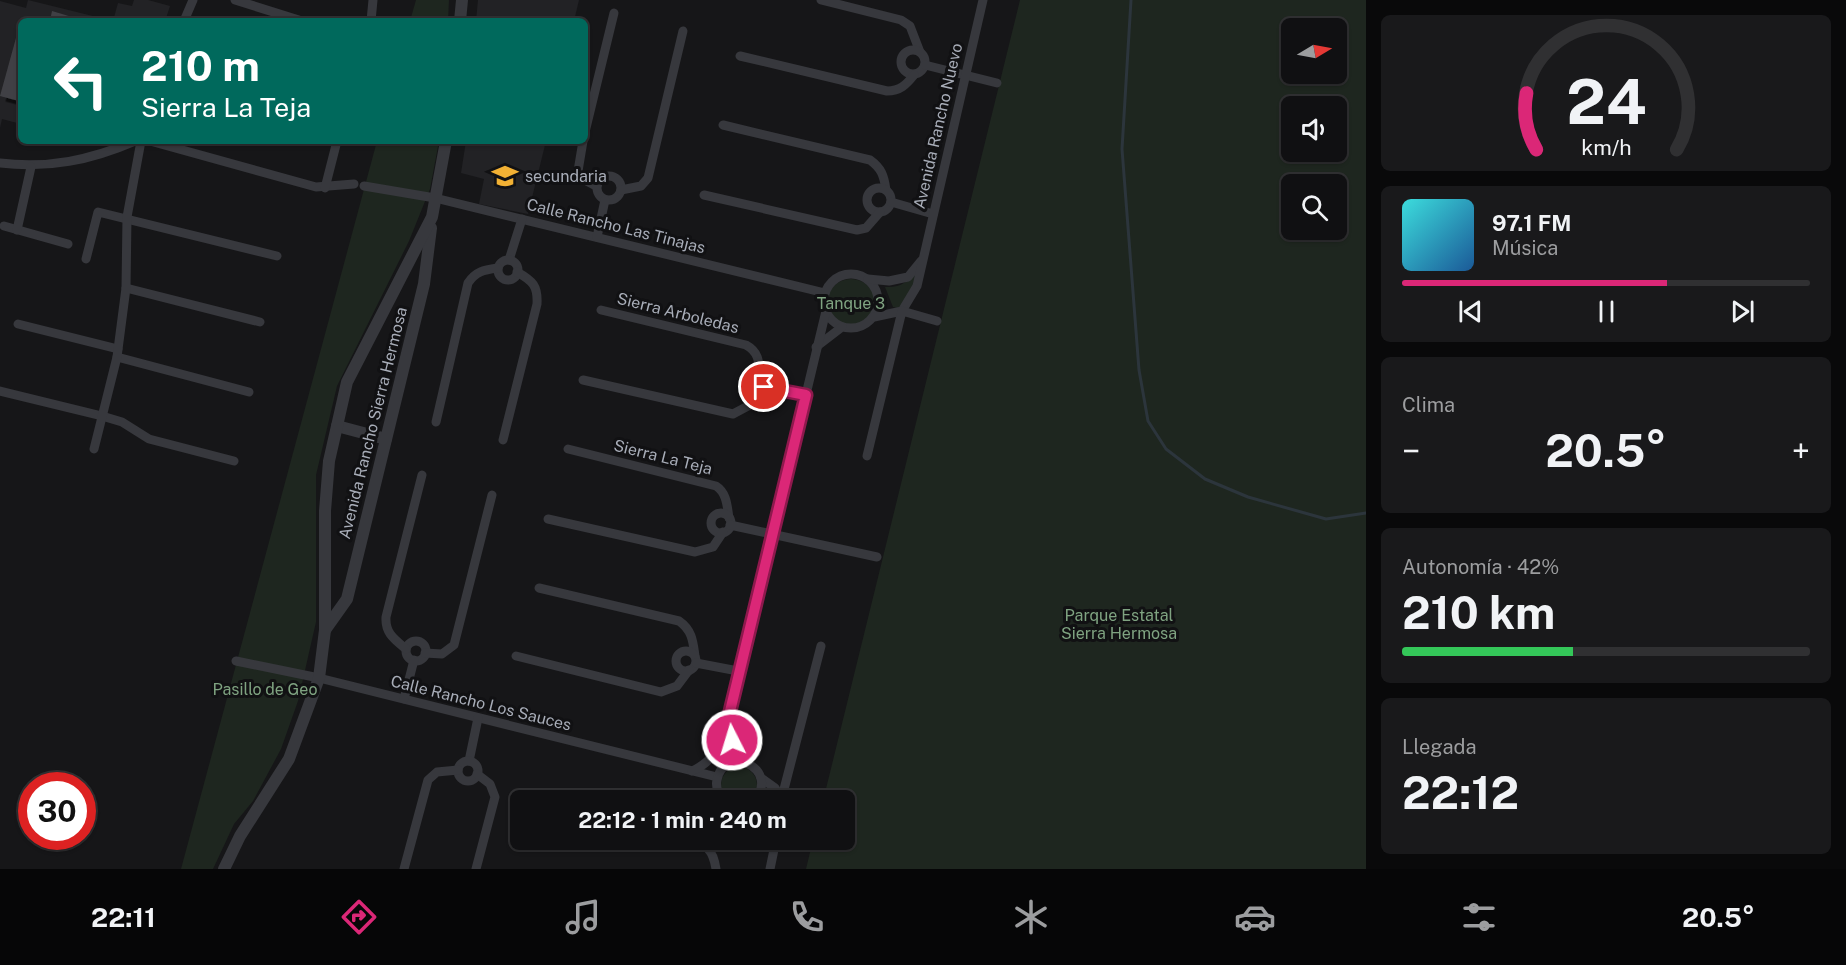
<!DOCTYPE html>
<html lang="es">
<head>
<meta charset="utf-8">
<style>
	body { margin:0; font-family:"Public Sans",sans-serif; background:#19191b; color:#f1f3f6; height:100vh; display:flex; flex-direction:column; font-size:22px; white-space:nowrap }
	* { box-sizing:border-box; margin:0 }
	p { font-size:20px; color:#9c9d9f }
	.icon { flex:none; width:33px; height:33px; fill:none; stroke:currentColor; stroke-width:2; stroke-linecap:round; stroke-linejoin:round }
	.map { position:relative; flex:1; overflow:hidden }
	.details { display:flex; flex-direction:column; gap:15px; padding:15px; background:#09090a; width:480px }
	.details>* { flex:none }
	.hud { position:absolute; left:18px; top:18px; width:570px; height:126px; border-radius:9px; box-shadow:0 2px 4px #0004,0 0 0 2px #303032; background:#00695c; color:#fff; overflow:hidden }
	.needle { width:39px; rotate:80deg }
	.tools { position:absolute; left:1281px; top:18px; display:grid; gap:12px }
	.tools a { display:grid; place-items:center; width:66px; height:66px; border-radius:9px; background:#101012; box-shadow:0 2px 4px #0004,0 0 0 2px #303032; font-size:30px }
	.speed { position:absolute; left:18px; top:772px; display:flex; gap:12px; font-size:30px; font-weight:700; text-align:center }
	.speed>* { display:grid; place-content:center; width:78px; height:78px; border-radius:50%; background:#101012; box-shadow:0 2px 4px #0004,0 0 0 2px #303032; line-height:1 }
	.speed .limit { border:9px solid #d22; background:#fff; color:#111 }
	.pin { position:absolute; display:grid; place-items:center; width:51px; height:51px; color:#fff; margin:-26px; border:3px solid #fff; border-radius:50%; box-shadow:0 2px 6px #0007 }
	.me { position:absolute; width:66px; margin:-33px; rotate:355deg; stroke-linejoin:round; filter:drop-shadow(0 0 4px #0008) }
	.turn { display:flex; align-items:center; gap:21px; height:126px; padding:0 24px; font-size:27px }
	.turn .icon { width:78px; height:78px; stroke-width:2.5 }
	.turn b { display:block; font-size:42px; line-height:51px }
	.big { font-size:45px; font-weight:700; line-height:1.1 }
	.details .widget { flex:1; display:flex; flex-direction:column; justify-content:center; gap:9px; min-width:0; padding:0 21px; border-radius:9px; background:#19191b }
	.details .dial { align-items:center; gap:0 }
	.dial svg { height:156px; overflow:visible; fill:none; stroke:#303032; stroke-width:7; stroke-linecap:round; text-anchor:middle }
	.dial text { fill:#f1f3f6; stroke:none }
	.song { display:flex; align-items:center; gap:18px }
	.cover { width:72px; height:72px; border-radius:9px; background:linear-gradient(135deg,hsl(180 70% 55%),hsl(210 70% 35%)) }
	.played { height:6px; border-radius:3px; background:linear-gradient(90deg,#db2777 65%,#303032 65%) }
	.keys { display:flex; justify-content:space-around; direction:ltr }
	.heat { display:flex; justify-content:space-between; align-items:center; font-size:33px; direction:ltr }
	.charge { height:9px; border-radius:4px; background:linear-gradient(90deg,#34c759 42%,#303032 0) }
	.trip { position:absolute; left:510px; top:790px; width:345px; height:60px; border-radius:9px; background:#101012; box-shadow:0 2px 4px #0004,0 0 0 2px #303032; font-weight:700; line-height:60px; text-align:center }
	.menu { display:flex; height:96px; justify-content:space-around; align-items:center; background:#060607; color:#9c9d9f }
	.menu .icon { width:42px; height:42px }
	.menu .selected { color:#db2777 }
	.menu b { font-size:27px; color:#f1f3f6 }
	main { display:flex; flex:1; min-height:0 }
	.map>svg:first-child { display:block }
	.built { fill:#222225 }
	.green { fill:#1e261f; fill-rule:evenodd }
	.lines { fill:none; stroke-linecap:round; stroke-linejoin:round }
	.stream { stroke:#2c353c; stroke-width:3 }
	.building { fill:#404145; filter:url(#shadow) }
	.minor { stroke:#37383d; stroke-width:9 }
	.tertiary { stroke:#37383d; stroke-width:12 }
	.route-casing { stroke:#8e194d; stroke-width:15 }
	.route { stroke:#db2777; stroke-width:10 }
	.labels { text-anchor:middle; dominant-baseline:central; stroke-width:6; stroke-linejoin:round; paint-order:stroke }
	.street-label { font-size:16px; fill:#a8adb8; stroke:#111113 }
	.poi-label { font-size:16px; fill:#a8adb8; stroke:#111113; text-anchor:start }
	.park-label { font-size:16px; fill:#7fa381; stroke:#111113 }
</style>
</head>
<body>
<main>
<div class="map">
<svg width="1366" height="869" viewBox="0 0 1366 869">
	<defs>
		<filter id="shadow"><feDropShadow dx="5.5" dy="5.5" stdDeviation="0" flood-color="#0009"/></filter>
	</defs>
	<rect width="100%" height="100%" fill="#161618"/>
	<!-- built -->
	<g class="built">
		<polygon points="28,0 113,21 118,3 132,6 134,0 148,0 170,6 165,21 21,21 21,124 2,119 0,128 0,1 26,8"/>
		<polygon points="478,0 579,0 574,21 476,21"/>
		<polygon points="466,141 546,141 528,214 479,204 484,179 461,173"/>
	</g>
	<!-- green -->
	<g class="green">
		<polygon points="416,0 449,0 448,21 410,21"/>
		<path d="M1020 0H1366V869H806L813 840H844V801H823ZM1292 28H1336V74H1292ZM1292 106H1336V152H1292ZM1292 184H1336V230H1292Z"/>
		<polygon points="377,141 439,141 430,189 409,241 337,386 316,475 316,622 298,701 281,749 253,801 234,824 213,869 181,869"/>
		<path d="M918 270 909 298 898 308 893 307 885 287C900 288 908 282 918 270Z"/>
		<circle cx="851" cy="303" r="24"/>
		<circle cx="739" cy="785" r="18"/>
	</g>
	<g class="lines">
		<!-- stream -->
		<polyline class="stream" points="1131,0 1122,149 1139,370 1148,421 1166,449 1205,479 1248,497 1326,519 1366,513"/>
	</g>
	<!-- building -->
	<g class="building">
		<polygon points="52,11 72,17 71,21 50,21"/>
		<polygon points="16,38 21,39 19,101 0,96"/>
	</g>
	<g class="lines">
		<!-- minor -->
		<g class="minor">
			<polyline points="235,0 302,21"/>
			<polyline points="821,0 901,20 910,26 920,52"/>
			<polyline points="184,21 193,0"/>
			<polyline points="371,21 373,0"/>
			<circle cx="913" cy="62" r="12"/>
			<path d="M740 56 887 91C900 91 906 85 914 75"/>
			<polyline points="925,65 997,83"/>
			<path d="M723 125 870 160C881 168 884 175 886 190"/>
			<polyline points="585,132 614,13"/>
			<polyline points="150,141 316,187 354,184"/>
			<polyline points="583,141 578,171 583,179 596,186"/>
			<path d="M0 163C48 169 91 160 135 141"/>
			<circle cx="609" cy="188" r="12"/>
			<polyline points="364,186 435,198 825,293"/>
			<polyline points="325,188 337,141"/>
			<circle cx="879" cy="200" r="12"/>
			<polyline points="621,190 641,186 648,178 683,31"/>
			<polyline points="704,195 857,230 866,228 880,212"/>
			<polyline points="891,202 933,214"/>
			<polyline points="4,226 68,244"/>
			<polyline points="17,230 31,167"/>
			<polyline points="597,237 605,200"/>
			<polyline points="86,259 98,212 277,256"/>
			<polyline points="509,260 522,219"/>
			<circle cx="508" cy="270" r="10"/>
			<circle cx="851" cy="301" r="27"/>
			<polyline points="868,279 889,281 908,277 921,261"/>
			<polyline points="126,288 260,322"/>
			<path d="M601 310 746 345C759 352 759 362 760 376"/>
			<polyline points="874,317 902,311 917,286 983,0"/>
			<polyline points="18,324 118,349"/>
			<polyline points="816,347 842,327"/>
			<polyline points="117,357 249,392"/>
			<circle cx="755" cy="384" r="10"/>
			<polyline points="583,380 733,414 748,406 757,394"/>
			<polyline points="764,387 806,395"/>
			<polyline points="0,391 102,416 122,422 149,439 234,461"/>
			<path d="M436 422 468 283C476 271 484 270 498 268"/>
			<path d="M503 440 537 304C538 286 533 281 517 272"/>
			<polyline points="94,449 117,357 126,288 127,217 141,141"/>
			<path d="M568 449 716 486C727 493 727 506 729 518"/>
			<polyline points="867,456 902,311 937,321"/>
			<circle cx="721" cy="523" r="10"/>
			<polyline points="548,519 695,552 713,547 723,532"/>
			<polyline points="730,525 877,557"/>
			<path d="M539 588 679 621C692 630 693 641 695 656"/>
			<circle cx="416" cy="651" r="10"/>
			<path d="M406 649C394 639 385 633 386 617L422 475"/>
			<circle cx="686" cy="661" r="10"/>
			<polyline points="425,653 442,654 454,645 492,495"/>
			<polyline points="516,656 661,692 677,686 689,670"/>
			<polyline points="236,661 319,678 717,777"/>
			<polyline points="696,663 738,671"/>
			<polyline points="404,699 414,660"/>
			<polyline points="726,728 737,751 748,763"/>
			<polyline points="469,761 478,718"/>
			<circle cx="468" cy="771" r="10"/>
			<path d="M692 771C712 762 719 749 726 728L826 311"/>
			<polyline points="761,778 775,788 782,801"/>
			<path d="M724 801C719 795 715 788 717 780 724 743 782 768 754 801"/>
			<polyline points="804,801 782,797 821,646"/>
			<path d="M688 840C706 844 713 849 716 869"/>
			<polyline points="404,869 428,780 437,772 458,770"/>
			<polyline points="476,869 495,797 490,784 477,774"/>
			<polyline points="770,869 776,840"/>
		</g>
		<!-- tertiary -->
		<g class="tertiary">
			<polyline points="460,21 462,0"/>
			<polyline points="337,426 386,439"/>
			<polyline points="325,630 347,599 424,284 431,228"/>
			<polyline points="224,869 240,836 289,759 319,678 325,630 325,511 329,461 337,426 347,382 432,217 446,141"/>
		</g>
	</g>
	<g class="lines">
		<!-- route casing -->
		<g class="route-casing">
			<polyline id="route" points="732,740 726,728 806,395 764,387"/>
		</g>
		<!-- route -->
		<use href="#route" class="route"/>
	</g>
	<!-- icons -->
	<defs>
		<g id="school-bare" transform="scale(2.07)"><path d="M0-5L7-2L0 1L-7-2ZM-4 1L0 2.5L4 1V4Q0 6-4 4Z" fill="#f2b134" stroke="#111113" stroke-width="2.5" paint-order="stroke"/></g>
	</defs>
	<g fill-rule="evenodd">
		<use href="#school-bare" x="505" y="176"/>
	</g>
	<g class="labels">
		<!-- street labels -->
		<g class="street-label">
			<text transform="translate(938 126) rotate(-77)">Avenida Rancho Nuevo</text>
			<text transform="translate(616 226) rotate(14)">Calle Rancho Las Tinajas</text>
			<text transform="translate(678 313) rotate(14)">Sierra Arboledas</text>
			<text transform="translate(373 423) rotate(-76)">Avenida Rancho Sierra Hermosa</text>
			<text transform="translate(663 457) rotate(14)">Sierra La Teja</text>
			<text transform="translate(481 703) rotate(14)">Calle Rancho Los Sauces</text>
		</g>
		<!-- poi labels -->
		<g class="poi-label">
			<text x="525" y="176">secundaria</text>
		</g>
		<!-- park labels -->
		<g class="park-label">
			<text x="851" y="303">Tanque 3</text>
			<text x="1119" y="615">Parque Estatal<tspan x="1119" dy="18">Sierra Hermosa</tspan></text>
			<text x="265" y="689">Pasillo de Geo</text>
		</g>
	</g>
</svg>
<div class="tools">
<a><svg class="needle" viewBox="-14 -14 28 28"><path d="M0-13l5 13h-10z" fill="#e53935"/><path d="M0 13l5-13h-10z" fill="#9c9d9f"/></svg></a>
<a><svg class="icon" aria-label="sound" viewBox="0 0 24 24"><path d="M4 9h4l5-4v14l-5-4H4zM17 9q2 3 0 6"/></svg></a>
<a><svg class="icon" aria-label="search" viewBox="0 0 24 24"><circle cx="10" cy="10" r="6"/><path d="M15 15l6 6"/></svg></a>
</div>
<div class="speed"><div class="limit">30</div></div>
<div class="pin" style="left:764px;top:387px;background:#d93025"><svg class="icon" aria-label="arrive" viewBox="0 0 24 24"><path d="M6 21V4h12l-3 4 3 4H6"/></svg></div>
<svg class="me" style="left:732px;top:740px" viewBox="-20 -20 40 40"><circle r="17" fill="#db2777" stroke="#fff" stroke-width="3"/><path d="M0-11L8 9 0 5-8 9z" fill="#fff"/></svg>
<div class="trip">22:12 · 1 min · 240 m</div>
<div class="hud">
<div class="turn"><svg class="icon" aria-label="left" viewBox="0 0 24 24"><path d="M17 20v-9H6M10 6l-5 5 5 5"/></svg><div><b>210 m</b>Sierra La Teja</div></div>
</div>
</div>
<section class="details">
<div class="widget dial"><svg viewBox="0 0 100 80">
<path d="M14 69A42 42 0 1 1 86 69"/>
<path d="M14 69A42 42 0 0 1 9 40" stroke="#db2777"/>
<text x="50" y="56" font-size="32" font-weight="700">24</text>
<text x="50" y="72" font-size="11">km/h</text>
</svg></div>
<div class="widget">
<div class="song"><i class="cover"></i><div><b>97.1 FM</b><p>Música</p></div></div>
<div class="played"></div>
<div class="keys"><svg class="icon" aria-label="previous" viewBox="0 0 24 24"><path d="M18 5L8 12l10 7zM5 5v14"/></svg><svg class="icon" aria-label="pause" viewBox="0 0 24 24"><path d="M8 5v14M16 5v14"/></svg><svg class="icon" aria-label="next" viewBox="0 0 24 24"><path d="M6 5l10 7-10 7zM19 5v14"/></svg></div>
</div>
<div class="widget"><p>Clima</p>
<div class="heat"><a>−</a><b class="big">20.5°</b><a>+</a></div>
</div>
<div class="widget"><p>Autonomía · 42%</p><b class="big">210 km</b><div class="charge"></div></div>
<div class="widget"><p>Llegada</p><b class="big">22:12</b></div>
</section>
</main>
<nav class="menu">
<b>22:11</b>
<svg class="icon selected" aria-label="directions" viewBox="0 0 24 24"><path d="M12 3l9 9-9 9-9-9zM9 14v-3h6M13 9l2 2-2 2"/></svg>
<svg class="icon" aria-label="music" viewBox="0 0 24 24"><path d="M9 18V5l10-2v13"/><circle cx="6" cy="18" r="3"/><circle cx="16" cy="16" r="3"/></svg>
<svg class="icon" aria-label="phone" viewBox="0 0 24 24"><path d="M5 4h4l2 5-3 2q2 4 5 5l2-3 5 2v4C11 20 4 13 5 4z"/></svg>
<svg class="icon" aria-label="climate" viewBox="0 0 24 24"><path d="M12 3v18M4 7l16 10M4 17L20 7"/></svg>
<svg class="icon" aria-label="car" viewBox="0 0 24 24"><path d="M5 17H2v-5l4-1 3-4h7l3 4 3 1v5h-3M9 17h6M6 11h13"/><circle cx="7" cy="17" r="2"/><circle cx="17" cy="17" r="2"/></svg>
<svg class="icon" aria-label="filters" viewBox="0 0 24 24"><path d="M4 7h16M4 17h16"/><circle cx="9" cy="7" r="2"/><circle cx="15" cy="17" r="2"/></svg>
<b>20.5°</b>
</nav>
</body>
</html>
